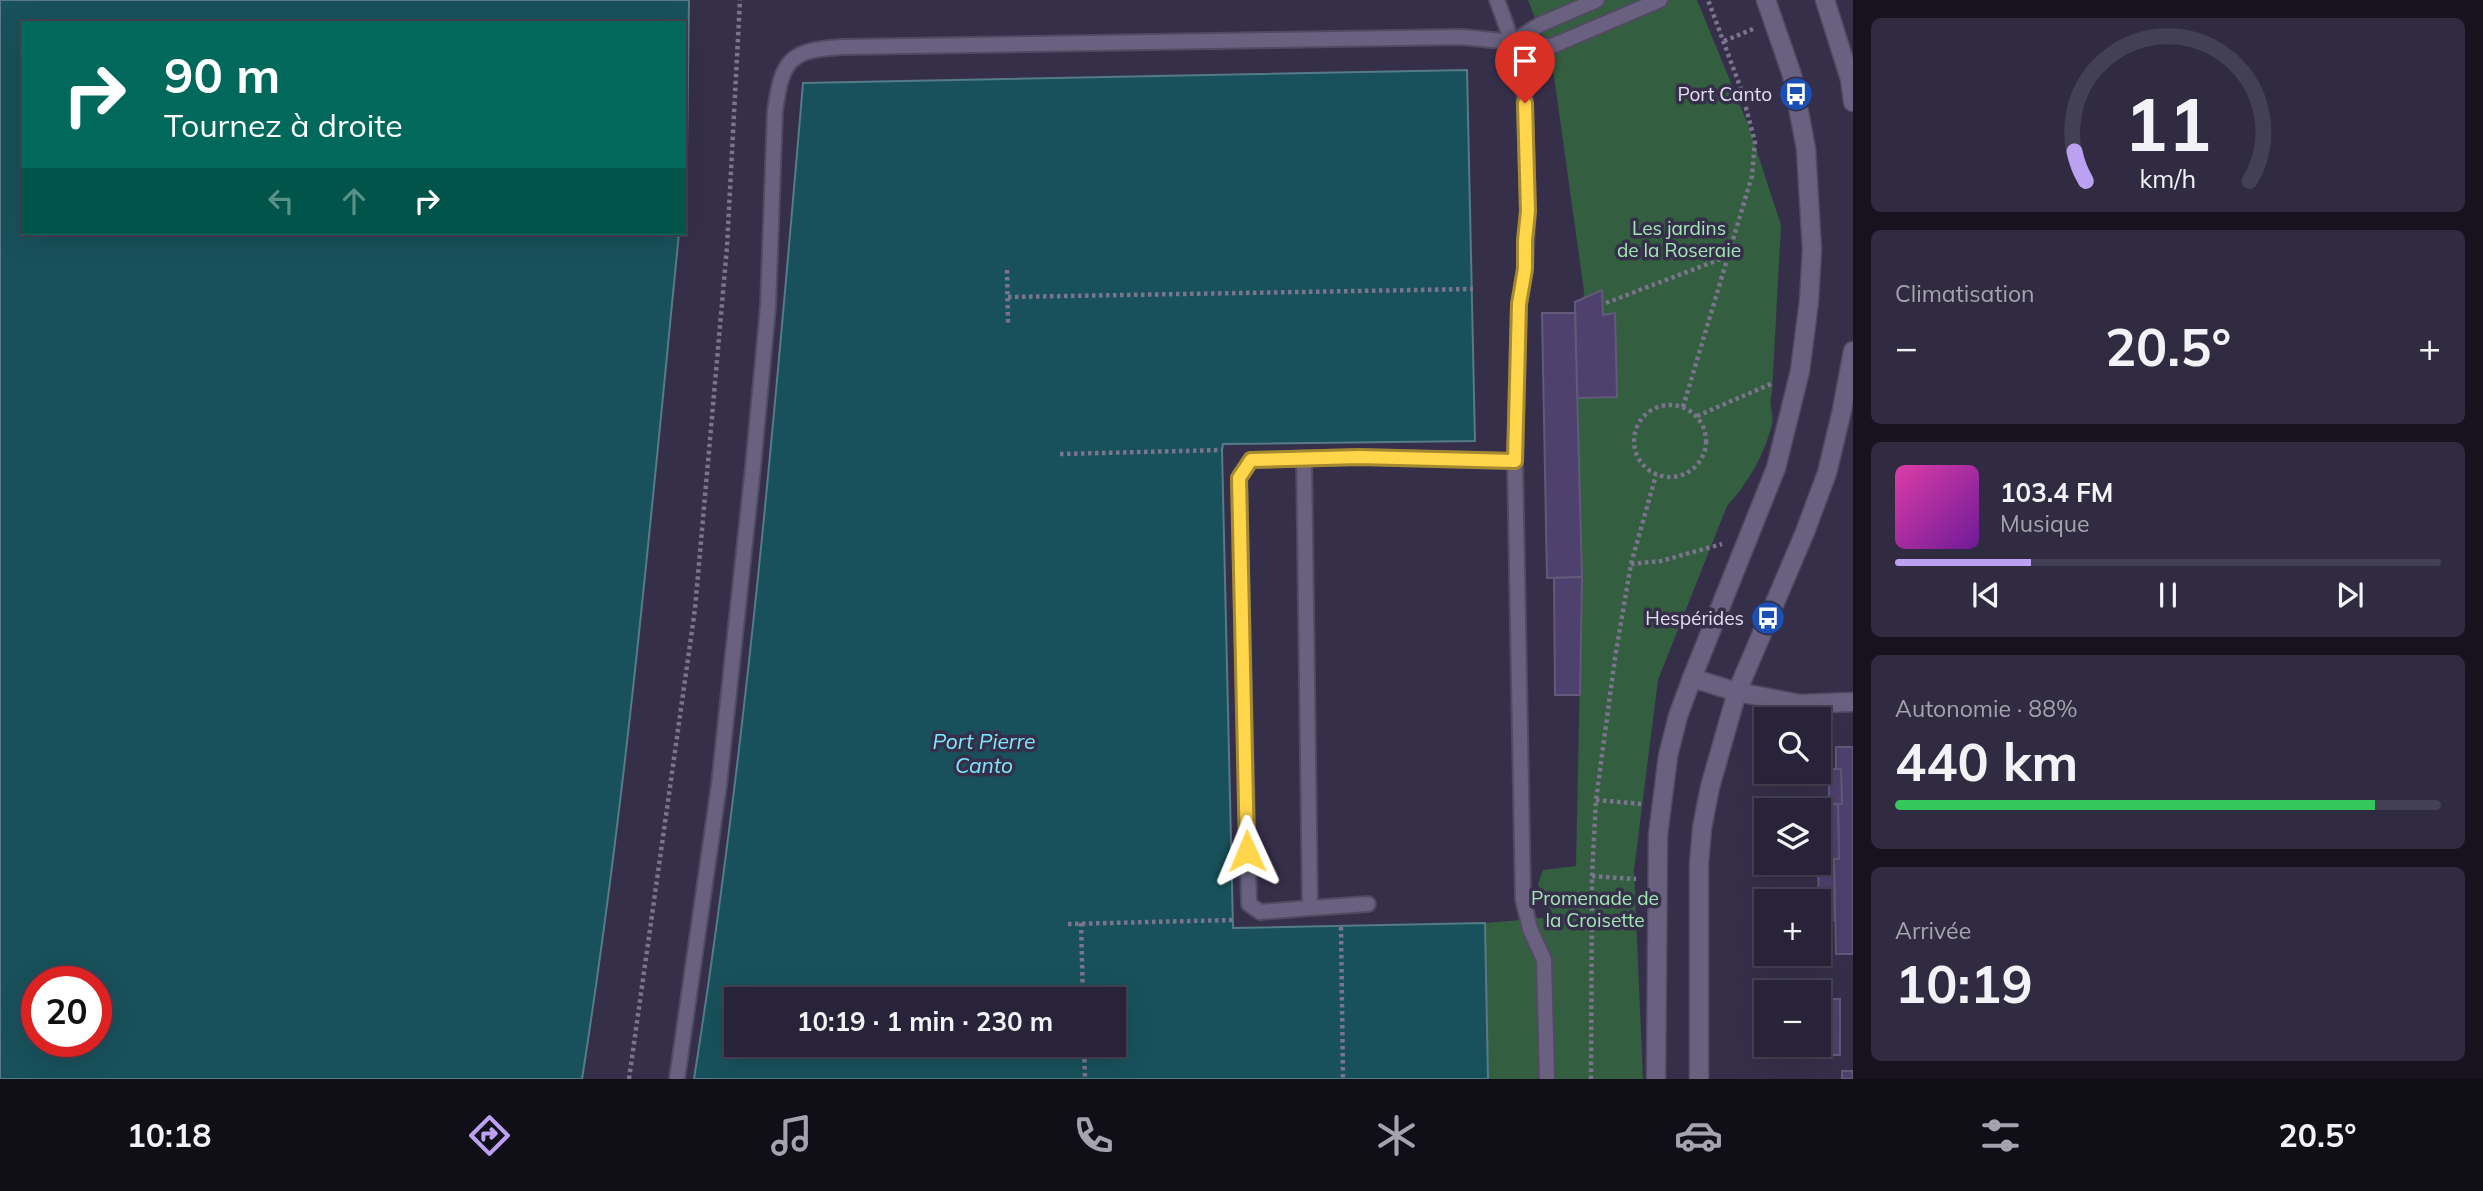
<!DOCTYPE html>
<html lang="fr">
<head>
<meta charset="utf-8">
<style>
	body { margin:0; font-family:Mulish,sans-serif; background:#302b40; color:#f1f3f6; height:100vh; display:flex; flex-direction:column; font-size:26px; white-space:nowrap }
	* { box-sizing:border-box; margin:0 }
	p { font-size:23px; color:#a5a4ae }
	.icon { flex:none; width:38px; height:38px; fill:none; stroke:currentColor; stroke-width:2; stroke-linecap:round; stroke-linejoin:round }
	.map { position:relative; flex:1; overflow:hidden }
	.side { display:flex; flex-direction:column; gap:18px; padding:18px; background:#16131f; width:630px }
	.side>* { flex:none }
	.top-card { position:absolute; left:21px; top:21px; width:665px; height:214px; border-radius:0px; box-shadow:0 7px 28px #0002,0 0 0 2px #444053; background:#00695c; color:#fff; overflow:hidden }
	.tools { position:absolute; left:1754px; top:707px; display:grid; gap:14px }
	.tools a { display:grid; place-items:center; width:77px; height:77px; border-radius:0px; background:#282338; box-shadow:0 7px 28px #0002,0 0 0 2px #444053; font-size:35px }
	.speed { position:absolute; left:21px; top:966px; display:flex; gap:14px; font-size:35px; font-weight:700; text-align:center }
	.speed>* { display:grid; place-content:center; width:91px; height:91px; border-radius:50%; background:#282338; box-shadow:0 7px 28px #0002,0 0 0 2px #444053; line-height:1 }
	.speed .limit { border:10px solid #d22; background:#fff; color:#111 }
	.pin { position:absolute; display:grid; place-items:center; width:60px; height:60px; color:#fff; margin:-72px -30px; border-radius:50% 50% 50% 0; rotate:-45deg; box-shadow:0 0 7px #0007 }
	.pin .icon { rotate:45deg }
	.me { position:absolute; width:77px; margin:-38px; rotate:359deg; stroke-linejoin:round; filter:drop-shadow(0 0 5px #0008) }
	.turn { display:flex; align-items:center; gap:24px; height:147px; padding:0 28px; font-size:32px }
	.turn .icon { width:91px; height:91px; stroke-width:2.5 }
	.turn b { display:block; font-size:49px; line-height:60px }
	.lanes { display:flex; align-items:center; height:66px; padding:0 28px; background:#0003; justify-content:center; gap:35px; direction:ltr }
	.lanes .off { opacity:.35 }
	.big { font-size:52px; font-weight:700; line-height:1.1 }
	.side .tile { flex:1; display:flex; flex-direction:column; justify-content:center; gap:10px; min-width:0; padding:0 24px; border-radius:10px; background:#302b40 }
	.side .dial { align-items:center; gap:0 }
	.dial svg { height:182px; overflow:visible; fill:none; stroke:#444053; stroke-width:7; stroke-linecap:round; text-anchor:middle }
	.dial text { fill:#f1f3f6; stroke:none }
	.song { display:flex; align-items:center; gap:21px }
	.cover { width:84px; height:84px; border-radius:10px; background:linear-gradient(135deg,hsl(320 70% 55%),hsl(280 70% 35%)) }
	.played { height:7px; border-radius:4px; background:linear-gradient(90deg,#bca0f2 25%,#444053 25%) }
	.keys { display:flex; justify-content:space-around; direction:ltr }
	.heat { display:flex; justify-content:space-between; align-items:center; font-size:38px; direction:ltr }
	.charge { height:10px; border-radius:5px; background:linear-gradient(90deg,#34c759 88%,#444053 0) }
	.trip { position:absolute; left:724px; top:987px; width:402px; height:70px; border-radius:0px; background:#282338; box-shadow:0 7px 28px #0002,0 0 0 2px #444053; font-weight:700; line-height:70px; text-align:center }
	.menu { display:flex; height:112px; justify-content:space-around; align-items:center; background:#100e16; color:#a5a4ae }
	.menu .icon { width:49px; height:49px }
	.menu .on { color:#bca0f2 }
	.menu b { font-size:32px; color:#f1f3f6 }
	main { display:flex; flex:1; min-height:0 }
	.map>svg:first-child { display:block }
	.green { fill:#335e3f }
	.water { fill:#18515b; stroke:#557b88; stroke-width:2; fill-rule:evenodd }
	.building { fill:#4e416e; stroke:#615a78; stroke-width:2 }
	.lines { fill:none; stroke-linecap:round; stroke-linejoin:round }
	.service-casing { stroke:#514b62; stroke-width:18 }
	.minor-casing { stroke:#514b62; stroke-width:21 }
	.tertiary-casing { stroke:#514b62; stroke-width:21 }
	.path { stroke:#7a748c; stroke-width:4.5; stroke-dasharray:3.5 3.5; stroke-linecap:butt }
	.service { stroke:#69617f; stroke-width:14 }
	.minor { stroke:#69617f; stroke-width:18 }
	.tertiary { stroke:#69617f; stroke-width:18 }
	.route-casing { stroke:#a68a30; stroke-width:18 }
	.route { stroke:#ffd54a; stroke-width:12 }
	.labels { text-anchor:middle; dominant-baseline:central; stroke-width:7; stroke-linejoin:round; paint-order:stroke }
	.poi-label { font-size:19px; fill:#e2def0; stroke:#362f4a; text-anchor:end }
	.park-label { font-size:19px; fill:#a0e8b2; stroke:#362f4a }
	.water-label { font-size:21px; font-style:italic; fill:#7be9fc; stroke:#362f4a }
</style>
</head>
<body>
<main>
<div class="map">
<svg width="1853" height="1079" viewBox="0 0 1853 1079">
	<rect width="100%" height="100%" fill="#362f4a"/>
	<!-- green -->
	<path class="green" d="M1528 0H1697L1749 127 1781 225 1772 393C1768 403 1774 413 1772 424 1765 453 1748 484 1727 506L1658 680 1634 870 1643 1079H1488L1485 923 1554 917 1538 885 1543 870 1576 866 1582 577 1577 398 1584 291 1552 62Z"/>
	<!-- water -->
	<g class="water">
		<path d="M0 0H689L687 152 684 183V23H23V233H679C651 515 626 799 582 1079H0ZM37 982H96V1041H37Z"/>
		<path d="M1467 70 1475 441 1223 444 1222 450 1233 928 1485 923 1488 1079H694C746 749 775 415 803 83ZM737 999H1115V1045H737Z"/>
	</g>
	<!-- building -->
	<g class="building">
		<polygon points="1602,290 1603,315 1615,313 1617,397 1577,398 1575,302"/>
		<polygon points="1542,313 1575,313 1582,577 1547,578"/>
		<polygon points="1582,577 1580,695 1555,695 1554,578"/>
		<polygon points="1836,747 1853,747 1853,954 1836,954 1834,859 1839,859 1838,804 1842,804 1841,769 1836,769"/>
		<polygon points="1829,769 1841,769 1842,804 1829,804"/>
		<polygon points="1820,804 1838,804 1839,859 1821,859"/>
		<polygon points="1818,859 1834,859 1835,920 1819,921"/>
		<polygon points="1818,999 1840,999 1840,1055 1776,1055 1775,1045 1818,1045"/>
		<rect x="1842" y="1071" width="11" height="8"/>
	</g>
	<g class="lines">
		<!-- service casing -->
		<g class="service-casing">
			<g id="service">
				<polyline points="1497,0 1524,75 1528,211 1525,269 1519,304 1515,461 1523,899 1530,929 1544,960 1547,1079"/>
				<polyline points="1511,43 1541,24 1597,0"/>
				<polyline points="1304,458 1310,908 1368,904"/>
				<polyline points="1310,908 1260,912 1249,904 1239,478 1251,460 1359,457 1515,461"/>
				<path d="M677 1079 719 785 753 467 768 307 775 111C782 60 789 50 842 47L1462 37 1552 46 1660 0"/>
			</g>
		</g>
		<!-- minor casing -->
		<g class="minor-casing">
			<polyline id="minor" points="1692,678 1737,692 1800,704 1853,702"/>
		</g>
		<!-- tertiary casing -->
		<g class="tertiary-casing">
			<g id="tertiary">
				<polyline points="1825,0 1850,79 1853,102"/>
				<polyline points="1656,1079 1658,835 1668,756 1678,716 1692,678 1776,468 1800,371 1809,301 1812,250 1806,149 1792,75 1766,0"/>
				<polyline points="1699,1079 1699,864 1702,828 1710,787 1737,692 1805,532 1827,473 1842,410 1853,351"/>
			</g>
		</g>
		<!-- path -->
		<g class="path">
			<polyline points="1724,41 1753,29"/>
			<polyline points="1007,270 1008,325"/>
			<polyline points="1008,297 1473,289"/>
			<polyline points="1606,303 1726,257"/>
			<circle cx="1670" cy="441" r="36"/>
			<polyline points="1683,407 1752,176 1755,142 1741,89 1708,0"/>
			<polyline points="1697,416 1773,383"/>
			<polyline points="1060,454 1222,450"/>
			<polyline points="1631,564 1661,561 1722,544"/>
			<polyline points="1596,800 1641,804"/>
			<polyline points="1592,876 1636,879"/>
			<polyline points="1081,923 1083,999"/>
			<polyline points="1068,924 1232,920"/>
			<polyline points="1341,927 1343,1079"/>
			<polyline points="1084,1045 1085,1079"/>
			<polyline points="629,1079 695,609 727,247 740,0"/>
			<polyline points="1591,1079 1592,876 1596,800 1615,658 1631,564 1656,475"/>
		</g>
		<!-- service -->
		<use href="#service" class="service"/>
		<!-- minor -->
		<use href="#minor" class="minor"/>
		<!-- tertiary -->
		<use href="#tertiary" class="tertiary"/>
	</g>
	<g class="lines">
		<!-- route casing -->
		<g class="route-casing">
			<polyline id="route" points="1247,851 1239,478 1251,460 1359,457 1515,461 1519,304 1525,269 1525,240 1528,211 1525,103"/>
		</g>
		<!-- route -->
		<use href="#route" class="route"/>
	</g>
	<!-- icons -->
	<defs>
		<g id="bus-disc" transform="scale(1.75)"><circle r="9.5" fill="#1a4fb4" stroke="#362f4a"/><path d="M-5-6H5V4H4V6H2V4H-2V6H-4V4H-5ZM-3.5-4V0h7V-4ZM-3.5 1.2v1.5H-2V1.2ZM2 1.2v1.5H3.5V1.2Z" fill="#fff"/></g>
	</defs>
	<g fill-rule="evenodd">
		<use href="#bus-disc" x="1796" y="94"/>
		<use href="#bus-disc" x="1768" y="618"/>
	</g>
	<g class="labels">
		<!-- poi labels -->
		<g class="poi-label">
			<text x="1772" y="94">Port Canto</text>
			<text x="1744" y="618">Hespérides</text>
		</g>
		<!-- park labels -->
		<g class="park-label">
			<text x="1679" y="228">Les jardins<tspan x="1679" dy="22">de la Roseraie</tspan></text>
			<text x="1595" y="898">Promenade de<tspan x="1595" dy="22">la Croisette</tspan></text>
		</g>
		<!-- water labels -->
		<g class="water-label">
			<text x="984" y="741">Port Pierre<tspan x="984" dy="24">Canto</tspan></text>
		</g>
	</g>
</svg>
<div class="tools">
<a><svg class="icon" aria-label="search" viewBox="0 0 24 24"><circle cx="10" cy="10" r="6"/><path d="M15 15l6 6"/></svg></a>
<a><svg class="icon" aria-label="layers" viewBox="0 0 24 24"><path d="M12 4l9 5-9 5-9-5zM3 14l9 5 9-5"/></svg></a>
<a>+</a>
<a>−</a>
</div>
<div class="speed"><div class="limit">20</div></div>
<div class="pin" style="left:1525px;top:103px;background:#d93025"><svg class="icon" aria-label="arrive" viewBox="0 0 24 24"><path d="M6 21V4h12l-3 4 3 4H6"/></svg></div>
<svg class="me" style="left:1247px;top:851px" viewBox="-20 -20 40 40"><path d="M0-17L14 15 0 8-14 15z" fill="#ffd54a" stroke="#fff" stroke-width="4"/></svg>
<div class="trip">10:19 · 1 min · 230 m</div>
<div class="top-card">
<div class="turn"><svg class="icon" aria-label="right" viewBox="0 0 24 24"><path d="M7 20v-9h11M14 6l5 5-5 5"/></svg><div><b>90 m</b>Tournez à droite</div></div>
<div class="lanes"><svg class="icon off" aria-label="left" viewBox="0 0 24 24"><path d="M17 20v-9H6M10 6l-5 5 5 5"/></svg><svg class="icon off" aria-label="ahead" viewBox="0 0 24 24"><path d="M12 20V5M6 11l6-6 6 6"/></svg><svg class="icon" aria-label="right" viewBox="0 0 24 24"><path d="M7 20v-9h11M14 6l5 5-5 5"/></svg></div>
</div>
</div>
<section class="side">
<div class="tile dial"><svg viewBox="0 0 100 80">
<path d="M14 69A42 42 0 1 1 86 69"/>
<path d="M14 69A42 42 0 0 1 9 56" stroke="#bca0f2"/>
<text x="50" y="56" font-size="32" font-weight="700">11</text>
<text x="50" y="72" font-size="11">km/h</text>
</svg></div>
<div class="tile"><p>Climatisation</p>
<div class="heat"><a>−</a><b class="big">20.5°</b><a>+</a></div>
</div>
<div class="tile">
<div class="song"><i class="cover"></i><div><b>103.4 FM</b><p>Musique</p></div></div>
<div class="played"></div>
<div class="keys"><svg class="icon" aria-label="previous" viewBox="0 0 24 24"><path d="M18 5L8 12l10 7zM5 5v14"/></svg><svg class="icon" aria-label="pause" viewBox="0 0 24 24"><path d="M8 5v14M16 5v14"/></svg><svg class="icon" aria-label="next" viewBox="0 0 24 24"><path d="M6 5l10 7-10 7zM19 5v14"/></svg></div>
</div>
<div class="tile"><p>Autonomie · 88%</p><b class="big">440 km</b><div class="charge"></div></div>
<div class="tile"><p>Arrivée</p><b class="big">10:19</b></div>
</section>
</main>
<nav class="menu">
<b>10:18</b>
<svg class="icon on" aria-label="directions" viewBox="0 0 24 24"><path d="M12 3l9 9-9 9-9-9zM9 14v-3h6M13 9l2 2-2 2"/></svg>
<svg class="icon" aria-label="music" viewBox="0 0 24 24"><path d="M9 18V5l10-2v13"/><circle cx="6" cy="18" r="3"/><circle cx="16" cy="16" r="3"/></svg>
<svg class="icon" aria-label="phone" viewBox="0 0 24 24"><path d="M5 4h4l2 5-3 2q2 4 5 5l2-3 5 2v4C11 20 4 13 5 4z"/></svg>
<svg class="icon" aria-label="climate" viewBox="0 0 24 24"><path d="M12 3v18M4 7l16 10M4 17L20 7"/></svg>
<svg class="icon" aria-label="car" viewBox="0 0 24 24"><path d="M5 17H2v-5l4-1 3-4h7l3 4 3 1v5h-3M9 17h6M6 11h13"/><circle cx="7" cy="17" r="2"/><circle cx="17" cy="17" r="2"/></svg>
<svg class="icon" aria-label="filters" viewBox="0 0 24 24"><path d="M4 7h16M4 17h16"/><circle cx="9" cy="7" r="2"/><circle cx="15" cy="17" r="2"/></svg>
<b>20.5°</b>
</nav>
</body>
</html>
